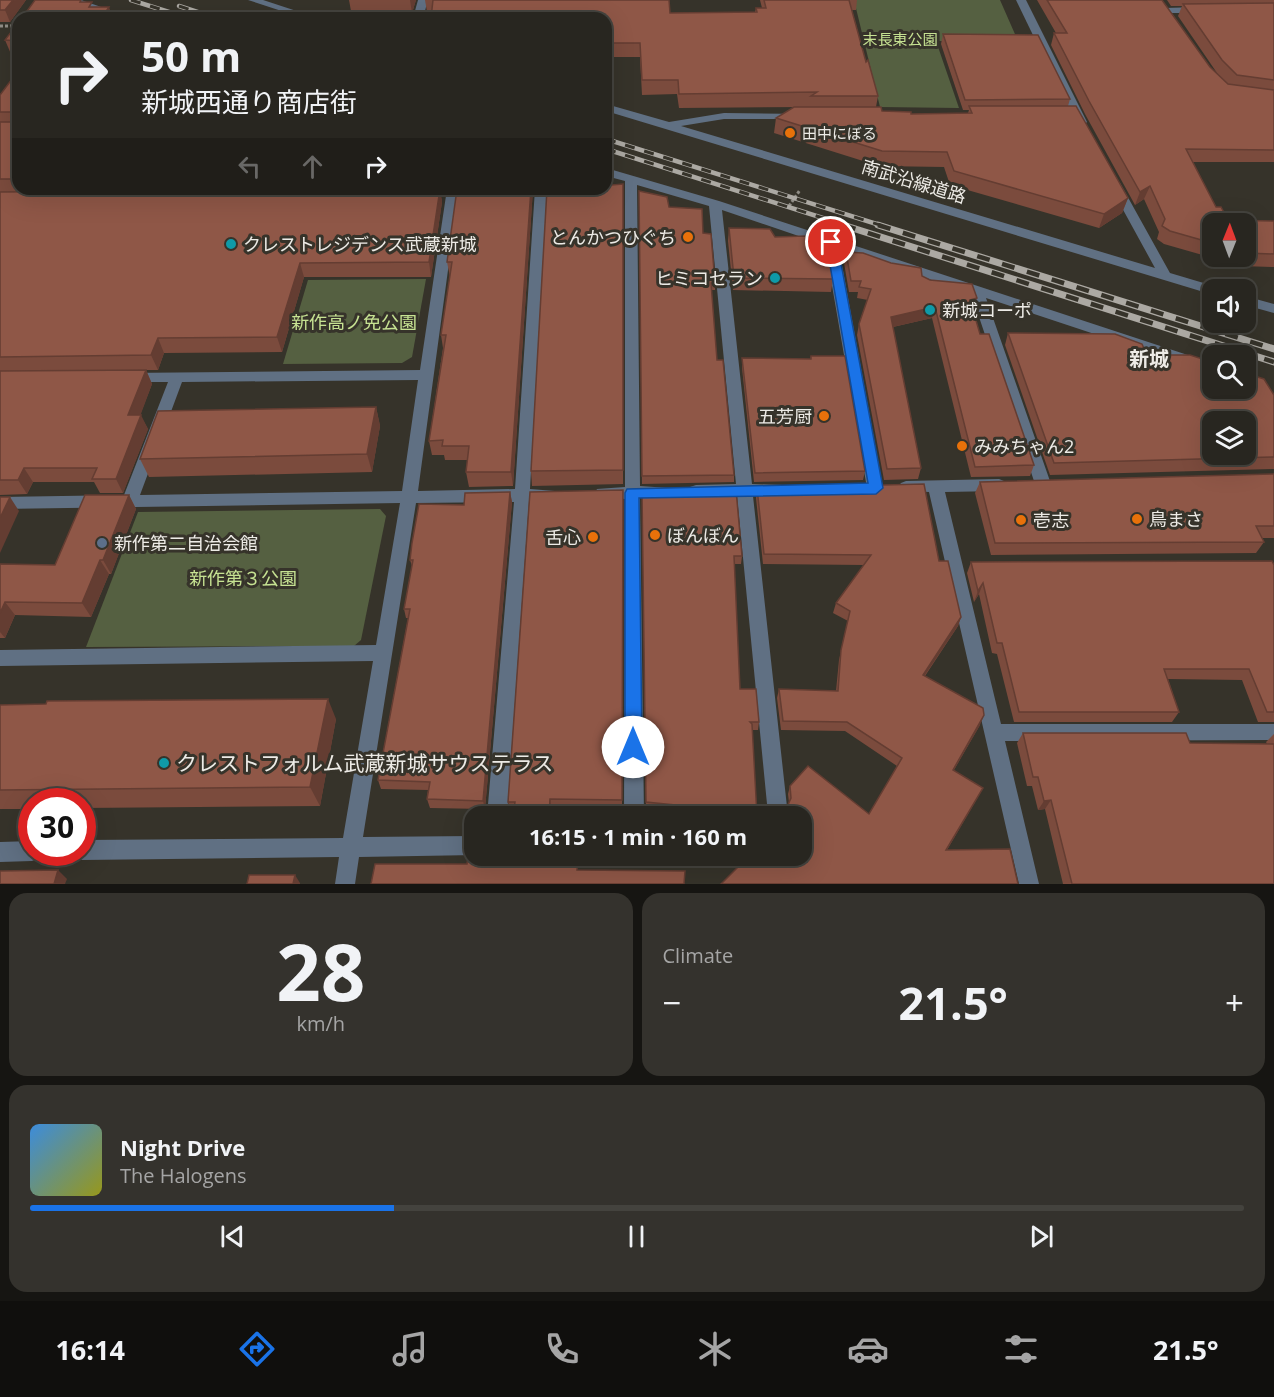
<!DOCTYPE html>
<html lang="en">
<head>
<meta charset="utf-8">
<style>
	body { margin:0; font-family:"Open Sans","Noto Sans JP",sans-serif; background:#34322d; color:#f1f3f6; height:100vh; display:flex; flex-direction:column; font-size:22px; white-space:nowrap }
	* { box-sizing:border-box; margin:0 }
	p { font-size:20px; color:#a5a5a5 }
	.icon { flex:none; width:33px; height:33px; fill:none; stroke:currentColor; stroke-width:2; stroke-linecap:round; stroke-linejoin:round }
	.map { position:relative; height:884px; overflow:hidden }
	.panel { display:flex; flex-direction:column; gap:9px; padding:9px; background:#161512; flex:1 }
	.panel>* { flex:none }
	.guide { position:absolute; left:12px; top:12px; width:600px; height:183px; border-radius:18px; box-shadow:0 6px 24px #0002,0 0 0 2px #44433e; background:#282620; color:#f1f3f6; overflow:hidden }
	.needle { width:39px; rotate:1deg }
	.controls { position:absolute; left:1202px; top:213px; display:grid; gap:12px }
	.controls a { display:grid; place-items:center; width:54px; height:54px; border-radius:12px; background:#282620; box-shadow:0 6px 24px #0002,0 0 0 2px #44433e; font-size:30px }
	.speed { position:absolute; left:18px; top:788px; display:flex; gap:12px; font-size:30px; font-weight:700; text-align:center }
	.speed>* { display:grid; place-content:center; width:78px; height:78px; border-radius:50%; background:#282620; box-shadow:0 6px 24px #0002,0 0 0 2px #44433e; line-height:1 }
	.speed .limit { border:9px solid #d22; background:#fff; color:#111 }
	.pin { position:absolute; display:grid; place-items:center; width:51px; height:51px; color:#fff; margin:-26px; border:3px solid #fff; border-radius:50%; box-shadow:0 2px 6px #0007 }
	.me { position:absolute; width:66px; margin:-33px; rotate:0deg; stroke-linejoin:round; filter:drop-shadow(0 0 4px #0008) }
	.turn { display:flex; align-items:center; gap:21px; height:126px; padding:0 30px; font-size:27px }
	.turn .icon { width:78px; height:78px; stroke-width:2.5 }
	.turn b { display:block; font-size:42px; line-height:51px }
	.lanes { display:flex; align-items:center; height:57px; padding:0 30px; background:#0003; justify-content:center; gap:30px; direction:ltr }
	.lanes .off { opacity:.35 }
	.big { font-size:45px; font-weight:700; line-height:1.1 }
	.panel .tile { flex:1; display:flex; flex-direction:column; justify-content:center; gap:9px; min-width:0; padding:0 21px; border-radius:18px; background:#34322d }
	.panel .dial { align-items:center; gap:0 }
	.dial b { font-size:78px; line-height:1 }
	.song { display:flex; align-items:center; gap:18px }
	.cover { width:72px; height:72px; border-radius:9px; background:linear-gradient(135deg,hsl(210 70% 55%),hsl(60 70% 35%)) }
	.played { height:6px; border-radius:3px; background:linear-gradient(90deg,#1a73e8 30%,#44433e 30%) }
	.keys { display:flex; justify-content:space-around; direction:ltr }
	.heat { display:flex; justify-content:space-between; align-items:center; font-size:33px; direction:ltr }
	.panel .tiles { flex:1; display:grid; gap:9px; grid-template-columns:1fr 1fr }
	.tile:last-child { grid-column:span 2 }
	.trip { position:absolute; left:464px; top:806px; width:348px; height:60px; border-radius:18px; background:#282620; box-shadow:0 6px 24px #0002,0 0 0 2px #44433e; font-weight:700; line-height:60px; text-align:center }
	.menu { display:flex; height:96px; justify-content:space-around; align-items:center; background:#100f0d; color:#a5a5a5 }
	.menu .icon { width:42px; height:42px }
	.menu .on { color:#1a73e8 }
	.menu b { font-size:27px; color:#f1f3f6 }
	.map>svg:first-child { display:block }
	.green { fill:#556041 }
	.lines { fill:none; stroke-linecap:round; stroke-linejoin:round }
	.path { stroke:#908d86; stroke-width:3; stroke-dasharray:3 2; stroke-linecap:butt }
	.minor { fill:#607083; fill-rule:evenodd }
	.rail-far1-casing { stroke:#aca9a3; stroke-width:4.5 }
	.rail-casing { stroke:#aca9a3; stroke-width:7 }
	.rail-far1 { stroke:#36332a; stroke-width:3; stroke-dasharray:10; stroke-linecap:butt }
	.rail { stroke:#36332a; stroke-width:4.5; stroke-dasharray:13; stroke-linecap:butt }
	.wall { fill:#7b4b3d; fill-rule:evenodd }
	.shaded-wall { fill:#643d32 }
	.building { fill:#8f5747; stroke:#643d32; stroke-width:1.5; fill-rule:evenodd }
	.route { fill:#1a73e8; stroke:#114b97; stroke-width:1.5 }
	.food-dot { fill:#e8710a; stroke:#36332a; stroke-width:2 }
	.culture-dot { fill:#0f9aa8; stroke:#36332a; stroke-width:2 }
	.service-dot { fill:#5c6f8a; stroke:#36332a; stroke-width:2 }
	.labels { text-anchor:middle; dominant-baseline:central; stroke-width:6; stroke-linejoin:round; paint-order:stroke }
	.far-park-label { font-size:15px; fill:#c6e292; stroke:#36332a }
	.far-poi-label { font-size:15px; fill:#edebe6; stroke:#36332a; text-anchor:start }
	.street-label { font-size:18px; fill:#edebe6; stroke:#36332a }
	.poi-label { font-size:18px; fill:#edebe6; stroke:#36332a; text-anchor:start }
	.park-label { font-size:18px; fill:#c6e292; stroke:#36332a }
	.neighbourhood-label { font-size:20px; font-weight:bold; fill:#edebe6; stroke:#36332a }
	.near-poi-label { font-size:21px; fill:#edebe6; stroke:#36332a; text-anchor:start }
</style>
</head>
<body>
<div class="map">
<svg width="1274" height="884" viewBox="0 0 1274 884">
	<rect width="100%" height="100%" fill="#36332a"/>
	<!-- green -->
	<g class="green">
		<polygon points="854,0 1000,0 1018,41 936,41 959,108 880,107"/>
		<polygon points="426,279 412,357 402,363 283,364 308,280"/>
		<polygon points="380,509 386,516 361,640 354,646 86,647 138,512"/>
	</g>
	<g class="lines">
		<!-- path -->
		<g class="path">
			<polyline points="0,26 18,26"/>
			<polyline points="789,206 800,190"/>
		</g>
		<!-- minor -->
		<g class="minor">
			<polygon points="66,0 81,0 133,18 118,18"/>
			<polygon points="248,0 263,0 318,18 303,18"/>
			<polygon points="418,0 428,0 423,18 413,18"/>
			<polygon points="1016,0 1026,0 1087,122 1085,124 1077,124 1075,122"/>
			<polygon points="1165,8 1199,7 1204,10 1199,13 1162,13 1162,9"/>
			<polygon points="606,104 669,122 724,113 802,114 802,118 798,119 724,119 681,126 1155,268 1110,186 1116,182 1120,183 1170,273 1217,287 1218,290 1212,290 1212,294 1207,293 606,111"/>
			<polygon points="606,168 719,201 1212,363 1212,373 986,298 1051,484 1048,488 1038,488 1035,484 971,293 839,249 883,488 880,492 870,492 867,488 825,245 722,210 752,484 783,485 785,489 783,493 753,496 787,807 782,816 759,816 767,804 737,496 696,497 690,495 688,491 690,487 696,485 736,484 709,206 637,185 640,486 669,488 671,492 669,496 640,498 644,816 624,816 625,499 597,497 595,493 597,489 625,487 625,181 606,176"/>
			<path d="M447 189H459L418 491 515 489 535 189H547L530 489 555 491 557 495 555 499 529 501 507 816H487L514 502 416 503 363 837 474 836V855H476L359 857 355 884H335L339 857 82 860 75 857 73 852H82V840L343 838 373 661 0 666V650L376 645 400 503 0 509V497L124 495 168 382H129L122 377 124 373 420 370ZM418 380 402 491 140 495 182 382Z"/>
			<polygon points="1245,296 1274,304 1274,313 1245,305"/>
			<polygon points="999,479 1004,481 1007,485 1004,489 999,491 945,492 1001,724 1274,724 1274,740 1005,741 1039,884 1019,884 929,492 901,491 898,487 901,483 906,481"/>
			<polygon points="32,841 32,852 42,852 39,858 32,861 0,862 0,842"/>
		</g>
		<!-- rail-far1 casing -->
		<g class="rail-far1-casing">
			<g id="rail-far1">
				<polyline points="131,0 188,18"/>
				<polyline points="179,6 216,18"/>
				<polyline points="606,139 883,226"/>
				<polyline points="606,149 848,226"/>
			</g>
		</g>
		<!-- rail casing -->
		<g class="rail-casing">
			<g id="rail">
				<polyline points="843,225 1274,362"/>
				<polyline points="878,225 1274,349"/>
			</g>
		</g>
		<!-- rail-far1 -->
		<use href="#rail-far1" class="rail-far1"/>
		<!-- rail -->
		<use href="#rail" class="rail"/>
	</g>
	<!-- wall -->
	<g class="wall">
		<polygon points="0,0 26,0 10,22 0,22"/>
		<polygon points="349,0 416,0 412,13 351,11"/>
		<polygon points="425,0 669,0 670,13 755,12 756,8 762,8 760,0 857,0 856,10 852,10 866,62 878,96 876,107 882,111 911,114 968,113 969,110 963,110 941,44 943,34 1070,99 1068,106 1128,198 1122,213 1099,228 950,185 944,167 879,166 774,133 776,118 809,107 679,108 677,94 642,95 640,57 606,57 606,18 427,12"/>
		<path d="M1037 0H1162L1210 67 1228 84 1217 73 1178 16 1182 6H1171L1167 0H1274V162H1192L1216 207 1228 220 1274 221V267L1241 266 1164 244 1157 239 1159 232 1144 199 1135 205 1085 114 1051 45 1054 33H1056ZM1212 224H1245V256H1212Z"/>
		<polygon points="18,23 18,54 11,54 5,40"/>
		<polygon points="18,71 18,189 445,189 440,190 442,202 431,277 304,277 282,352 164,353 158,370 120,370 146,370 152,384 140,415 148,429 123,493 100,493 94,482 33,482 27,494 0,495 0,95"/>
		<polygon points="623,184 623,484 532,486 531,471 612,185"/>
		<polygon points="533,189 513,486 469,487 466,472 468,460 445,460 444,455 432,455 429,441 443,348 441,335 450,277 447,262"/>
		<polygon points="639,191 669,207 703,233 715,283 715,290 711,290 717,360 734,475 734,482 642,484"/>
		<polygon points="729,228 775,237 806,239 821,249 833,279 831,292 733,290 728,241"/>
		<polygon points="846,252 922,276 974,309 973,309 980,334 1034,465 1030,476 971,477 932,318 893,327 921,468 918,479 884,480 857,335 859,324 868,300 857,298 858,292 849,292 844,263"/>
		<polygon points="1008,333 1147,355 1274,395 1274,469 1050,475 1005,345"/>
		<polygon points="811,356 865,471 863,480 754,482 742,368 742,358 810,359"/>
		<polygon points="376,407 380,426 372,472 149,477 140,459"/>
		<polygon points="1274,474 1274,538 1262,538 1264,542 1256,553 991,555 975,493 980,482"/>
		<polygon points="757,488 939,561 961,617 958,626 925,676 980,725 954,770 978,797 947,850 801,816 763,816 764,814 786,809 789,803 788,794 790,786 869,814 897,766 845,731 781,730 777,698 779,689 836,691 839,660 848,621 833,613 836,603 864,565 763,564 756,498"/>
		<polygon points="623,490 622,808 551,807 510,810 508,802"/>
		<polygon points="510,492 512,502 485,809 430,808 427,799 428,790 381,789 378,780 408,618 406,618 404,609 412,566 410,560 464,505"/>
		<polygon points="642,492 742,556 741,564 734,564 740,689 759,722 758,730 752,730 757,816 674,816 674,812 646,809"/>
		<polygon points="129,495 136,509 111,574 109,574 91,617 15,615 5,638 0,638 0,564 55,565"/>
		<polygon points="971,562 1274,565 1274,722 1258,722 1242,680 1168,679 1179,712 1172,722 1014,722 997,654 992,653 979,594 974,602 967,573"/>
		<polygon points="0,705 336,719 320,806 82,808 82,801 32,801 32,809 0,809"/>
		<polygon points="1023,733 1190,743 1267,744 1266,742 1274,734 1274,884 1063,884 1045,809 1038,810 1032,786 1027,786 1017,743"/>
	</g>
	<!-- shaded-wall -->
	<g class="shaded-wall">
		<polygon points="13,0 26,0 10,22 5,10"/>
		<polygon points="410,0 416,0 412,13"/>
		<polygon points="109,7 113,18 103,16"/>
		<polygon points="1150,186 1144,199 1135,205 1140,192"/>
		<polygon points="440,189 442,202 431,277 429,262"/>
		<polygon points="531,189 533,189 513,486 511,472"/>
		<polygon points="1128,198 1122,213 1099,228 1104,214"/>
		<polygon points="300,263 304,277 282,352 277,337"/>
		<polygon points="977,298 974,309 967,311 970,300"/>
		<polygon points="935,307 932,318 888,328 891,317"/>
		<polygon points="158,338 164,353 158,370 151,355"/>
		<polygon points="146,370 152,384 135,430 128,415"/>
		<polygon points="376,407 380,426 372,472 367,454"/>
		<polygon points="141,415 148,429 123,493 116,479"/>
		<polygon points="24,468 33,482 27,494 18,480"/>
		<polygon points="510,492 512,502 485,809 483,801"/>
		<polygon points="129,495 136,509 111,574 103,560"/>
		<polygon points="10,497 19,511 0,553 0,518"/>
		<polygon points="100,560 109,574 91,617 82,603"/>
		<polygon points="983,583 979,594 974,602 978,591"/>
		<polygon points="5,602 15,615 5,638 0,632 0,613"/>
		<polygon points="961,617 958,626 919,684 923,675"/>
		<polygon points="328,699 336,719 320,806 310,787"/>
		<polygon points="984,715 980,725 949,778 953,770"/>
		<polygon points="550,799 551,807 550,816 549,816"/>
		<polygon points="1051,800 1045,809 1038,810 1044,801"/>
		<polygon points="58,870 67,879 65,884 54,884"/>
		<polygon points="295,875 300,883 300,884 293,884"/>
	</g>
	<!-- building -->
	<g class="building">
		<polygon points="0,0 13,0 5,10 0,10"/>
		<polygon points="35,0 81,0 80,2 92,2 89,7 109,7 103,16 130,16 129,18 22,18"/>
		<polygon points="433,0 669,0 670,13 757,12 756,8 766,8 764,0 849,0 866,62 868,60 878,96 811,96 817,92 679,94 678,80 642,80 640,43 606,43 606,18 431,18"/>
		<polygon points="1047,0 1162,0 1210,67 1228,84 1274,90 1274,150 1186,149 1216,207 1221,207 1228,220 1274,221 1274,254 1245,253 1245,224 1212,224 1212,243 1170,231 1162,226 1165,219 1150,186 1140,192 1089,101 1054,33 1067,33"/>
		<polygon points="1274,3 1274,80 1237,75 1222,60 1183,4"/>
		<polygon points="18,23 18,41 5,40"/>
		<polygon points="943,34 1038,35 1070,99 965,100"/>
		<polygon points="18,71 18,179 0,179 0,122 11,122 14,120 13,112 0,112 0,95"/>
		<polygon points="969,106 1076,106 1128,198 1104,214 954,171 947,152 882,151 776,118 794,107 881,107 882,111 911,112 911,114 972,113"/>
		<polygon points="606,172 611,172 612,185 623,184 623,470 531,471 547,189 606,189"/>
		<polygon points="325,189 440,189 429,262 300,263 277,337 158,338 151,355 0,357 0,192"/>
		<polygon points="457,189 531,189 511,472 466,472 469,446 442,446 443,440 429,441 446,335 441,335 452,262 447,262"/>
		<polygon points="639,191 667,197 669,207 702,209 703,233 711,234 715,283 711,283 717,360 723,360 734,475 642,476"/>
		<polygon points="729,228 770,229 775,237 806,236 806,239 821,238 821,249 828,249 833,279 734,278"/>
		<polygon points="846,252 863,253 891,263 921,268 922,276 930,280 972,284 977,298 970,300 980,334 989,334 1034,465 975,467 935,307 891,317 921,468 887,469 859,324 871,289 859,287 861,281 851,281"/>
		<path d="M1008 333 1115 334 1142 344 1147 355H1190L1212 362V388H1245V373L1264 379 1274 395V457L1054 463ZM1212 422H1245V454H1212Z"/>
		<polygon points="811,356 845,356 865,471 755,473 742,358 811,359"/>
		<polygon points="146,370 128,415 141,415 116,479 92,479 97,468 24,468 18,480 0,480 0,371"/>
		<polygon points="376,407 367,454 140,459 158,411"/>
		<polygon points="1274,474 1274,526 1256,526 1264,542 995,543 980,482"/>
		<polygon points="924,484 939,561 948,561 961,617 923,675 983,708 984,715 953,770 983,788 946,850 1010,849 1018,884 721,884 750,855 801,855 801,816 790,816 792,814 764,814 768,810 786,809 791,798 790,786 808,766 869,814 902,758 847,722 783,721 779,689 838,691 841,650 850,611 836,603 871,555 764,554 757,488"/>
		<polygon points="623,490 622,800 550,799 549,816 513,816 515,802 508,802 530,492"/>
		<polygon points="736,490 742,556 734,556 740,689 756,689 759,722 750,722 752,724 757,816 713,816 713,813 675,812 675,805 646,802 642,492"/>
		<polygon points="510,492 483,801 427,799 430,782 378,780 410,609 404,609 413,560 410,560 412,543 419,504 464,505 465,493"/>
		<polygon points="85,495 129,495 103,560 100,560 82,603 5,602 0,613 0,564 55,565"/>
		<polygon points="0,497 10,497 0,518"/>
		<polygon points="1272,561 1274,565 1274,712 1267,712 1249,669 1164,669 1179,712 1019,712 1002,643 997,643 983,583 978,591 971,562"/>
		<polygon points="328,699 310,787 0,790 0,705 46,704 47,701"/>
		<polygon points="1023,733 1186,733 1190,743 1274,744 1274,884 1072,884 1051,800 1044,801 1038,777 1033,777"/>
		<polygon points="510,855 546,855 545,860 578,861 577,870 685,871 684,884 371,884 375,864 467,864 468,857 509,858"/>
		<polygon points="58,870 54,884 56,884 0,884 0,871"/>
		<polygon points="249,875 295,875 293,884 247,884"/>
	</g>
	<!-- route -->
	<polygon class="route" points="831,238 837,242 883,488 876,494 639,498 642,747 639,752 633,755 627,752 625,747 625,493 627,489 868,483 826,242"/>
	<!-- markers -->
	<g class="food-dot">
		<circle cx="790" cy="133" r="6"/>
		<circle cx="688" cy="237" r="6"/>
		<circle cx="824" cy="416" r="6"/>
		<circle cx="962" cy="446" r="6"/>
		<circle cx="1137" cy="519" r="6"/>
		<circle cx="1021" cy="520" r="6"/>
		<circle cx="655" cy="535" r="6"/>
		<circle cx="593" cy="537" r="6"/>
	</g>
	<g class="culture-dot">
		<circle cx="231" cy="244" r="6"/>
		<circle cx="775" cy="278" r="6"/>
		<circle cx="930" cy="310" r="6"/>
		<circle cx="164" cy="763" r="6"/>
	</g>
	<circle class="service-dot" cx="102" cy="543" r="6"/>
	<g class="labels">
		<!-- far-park labels -->
		<g class="far-park-label">
			<text x="900" y="39">末長東公園</text>
		</g>
		<!-- far-poi labels -->
		<g class="far-poi-label">
			<text x="802" y="133">田中にぼる</text>
		</g>
		<!-- street labels -->
		<g class="street-label">
			<text transform="translate(914 181) rotate(17)">南武沿線道路</text>
		</g>
		<!-- poi labels -->
		<g class="poi-label">
			<text x="676" y="237" text-anchor="end">とんかつひぐち</text>
			<text x="243" y="244">クレストレジデンス武蔵新城</text>
			<text x="763" y="278" text-anchor="end">ヒミコセラン</text>
			<text x="942" y="310">新城コーポ</text>
			<text x="812" y="416" text-anchor="end">五芳厨</text>
			<text x="974" y="446">みみちゃん2</text>
			<text x="1149" y="519">鳥まさ</text>
			<text x="1033" y="520">壱志</text>
			<text x="667" y="535">ぼんぼん</text>
			<text x="581" y="537" text-anchor="end">舌心</text>
			<text x="114" y="543">新作第二自治会館</text>
		</g>
		<!-- park labels -->
		<g class="park-label">
			<text x="354" y="322">新作高ノ免公園</text>
			<text x="243" y="578">新作第３公園</text>
		</g>
		<!-- neighbourhood labels -->
		<g class="neighbourhood-label">
			<text x="1149" y="358">新城</text>
		</g>
		<!-- near-poi labels -->
		<g class="near-poi-label">
			<text x="176" y="763">クレストフォルム武蔵新城サウステラス</text>
		</g>
	</g>
</svg>
<div class="controls">
<a><svg class="needle" viewBox="-14 -14 28 28"><path d="M0-13l5 13h-10z" fill="#e53935"/><path d="M0 13l5-13h-10z" fill="#a5a5a5"/></svg></a>
<a><svg class="icon" aria-label="sound" viewBox="0 0 24 24"><path d="M4 9h4l5-4v14l-5-4H4zM17 9q2 3 0 6"/></svg></a>
<a><svg class="icon" aria-label="search" viewBox="0 0 24 24"><circle cx="10" cy="10" r="6"/><path d="M15 15l6 6"/></svg></a>
<a><svg class="icon" aria-label="layers" viewBox="0 0 24 24"><path d="M12 4l9 5-9 5-9-5zM3 14l9 5 9-5"/></svg></a>
</div>
<div class="speed"><div class="limit">30</div></div>
<div class="pin" style="left:831px;top:242px;background:#d93025"><svg class="icon" aria-label="arrive" viewBox="0 0 24 24"><path d="M6 21V4h12l-3 4 3 4H6"/></svg></div>
<svg class="me" style="left:633px;top:747px" viewBox="-20 -20 40 40"><circle r="19" fill="#fff"/><path d="M0-13L10 11 0 6-10 11z" fill="#1a73e8"/></svg>
<div class="trip">16:15 · 1 min · 160 m</div>
<div class="guide">
<div class="turn"><svg class="icon" aria-label="right" viewBox="0 0 24 24"><path d="M7 20v-9h11M14 6l5 5-5 5"/></svg><div><b>50 m</b>新城西通り商店街</div></div>
<div class="lanes"><svg class="icon off" aria-label="left" viewBox="0 0 24 24"><path d="M17 20v-9H6M10 6l-5 5 5 5"/></svg><svg class="icon off" aria-label="ahead" viewBox="0 0 24 24"><path d="M12 20V5M6 11l6-6 6 6"/></svg><svg class="icon" aria-label="right" viewBox="0 0 24 24"><path d="M7 20v-9h11M14 6l5 5-5 5"/></svg></div>
</div>
</div>
<section class="panel">
<div class="tiles">
<div class="tile dial"><b>28</b><p>km/h</p></div>
<div class="tile"><p>Climate</p>
<div class="heat"><a>−</a><b class="big">21.5°</b><a>+</a></div>
</div>
<div class="tile">
<div class="song"><i class="cover"></i><div><b>Night Drive</b><p>The Halogens</p></div></div>
<div class="played"></div>
<div class="keys"><svg class="icon" aria-label="previous" viewBox="0 0 24 24"><path d="M18 5L8 12l10 7zM5 5v14"/></svg><svg class="icon" aria-label="pause" viewBox="0 0 24 24"><path d="M8 5v14M16 5v14"/></svg><svg class="icon" aria-label="next" viewBox="0 0 24 24"><path d="M6 5l10 7-10 7zM19 5v14"/></svg></div>
</div>
</div>
</section>
<nav class="menu">
<b>16:14</b>
<svg class="icon on" aria-label="directions" viewBox="0 0 24 24"><path d="M12 3l9 9-9 9-9-9zM9 14v-3h6M13 9l2 2-2 2"/></svg>
<svg class="icon" aria-label="music" viewBox="0 0 24 24"><path d="M9 18V5l10-2v13"/><circle cx="6" cy="18" r="3"/><circle cx="16" cy="16" r="3"/></svg>
<svg class="icon" aria-label="phone" viewBox="0 0 24 24"><path d="M5 4h4l2 5-3 2q2 4 5 5l2-3 5 2v4C11 20 4 13 5 4z"/></svg>
<svg class="icon" aria-label="climate" viewBox="0 0 24 24"><path d="M12 3v18M4 7l16 10M4 17L20 7"/></svg>
<svg class="icon" aria-label="car" viewBox="0 0 24 24"><path d="M5 17H2v-5l4-1 3-4h7l3 4 3 1v5h-3M9 17h6M6 11h13"/><circle cx="7" cy="17" r="2"/><circle cx="17" cy="17" r="2"/></svg>
<svg class="icon" aria-label="filters" viewBox="0 0 24 24"><path d="M4 7h16M4 17h16"/><circle cx="9" cy="7" r="2"/><circle cx="15" cy="17" r="2"/></svg>
<b>21.5°</b>
</nav>
</body>
</html>
